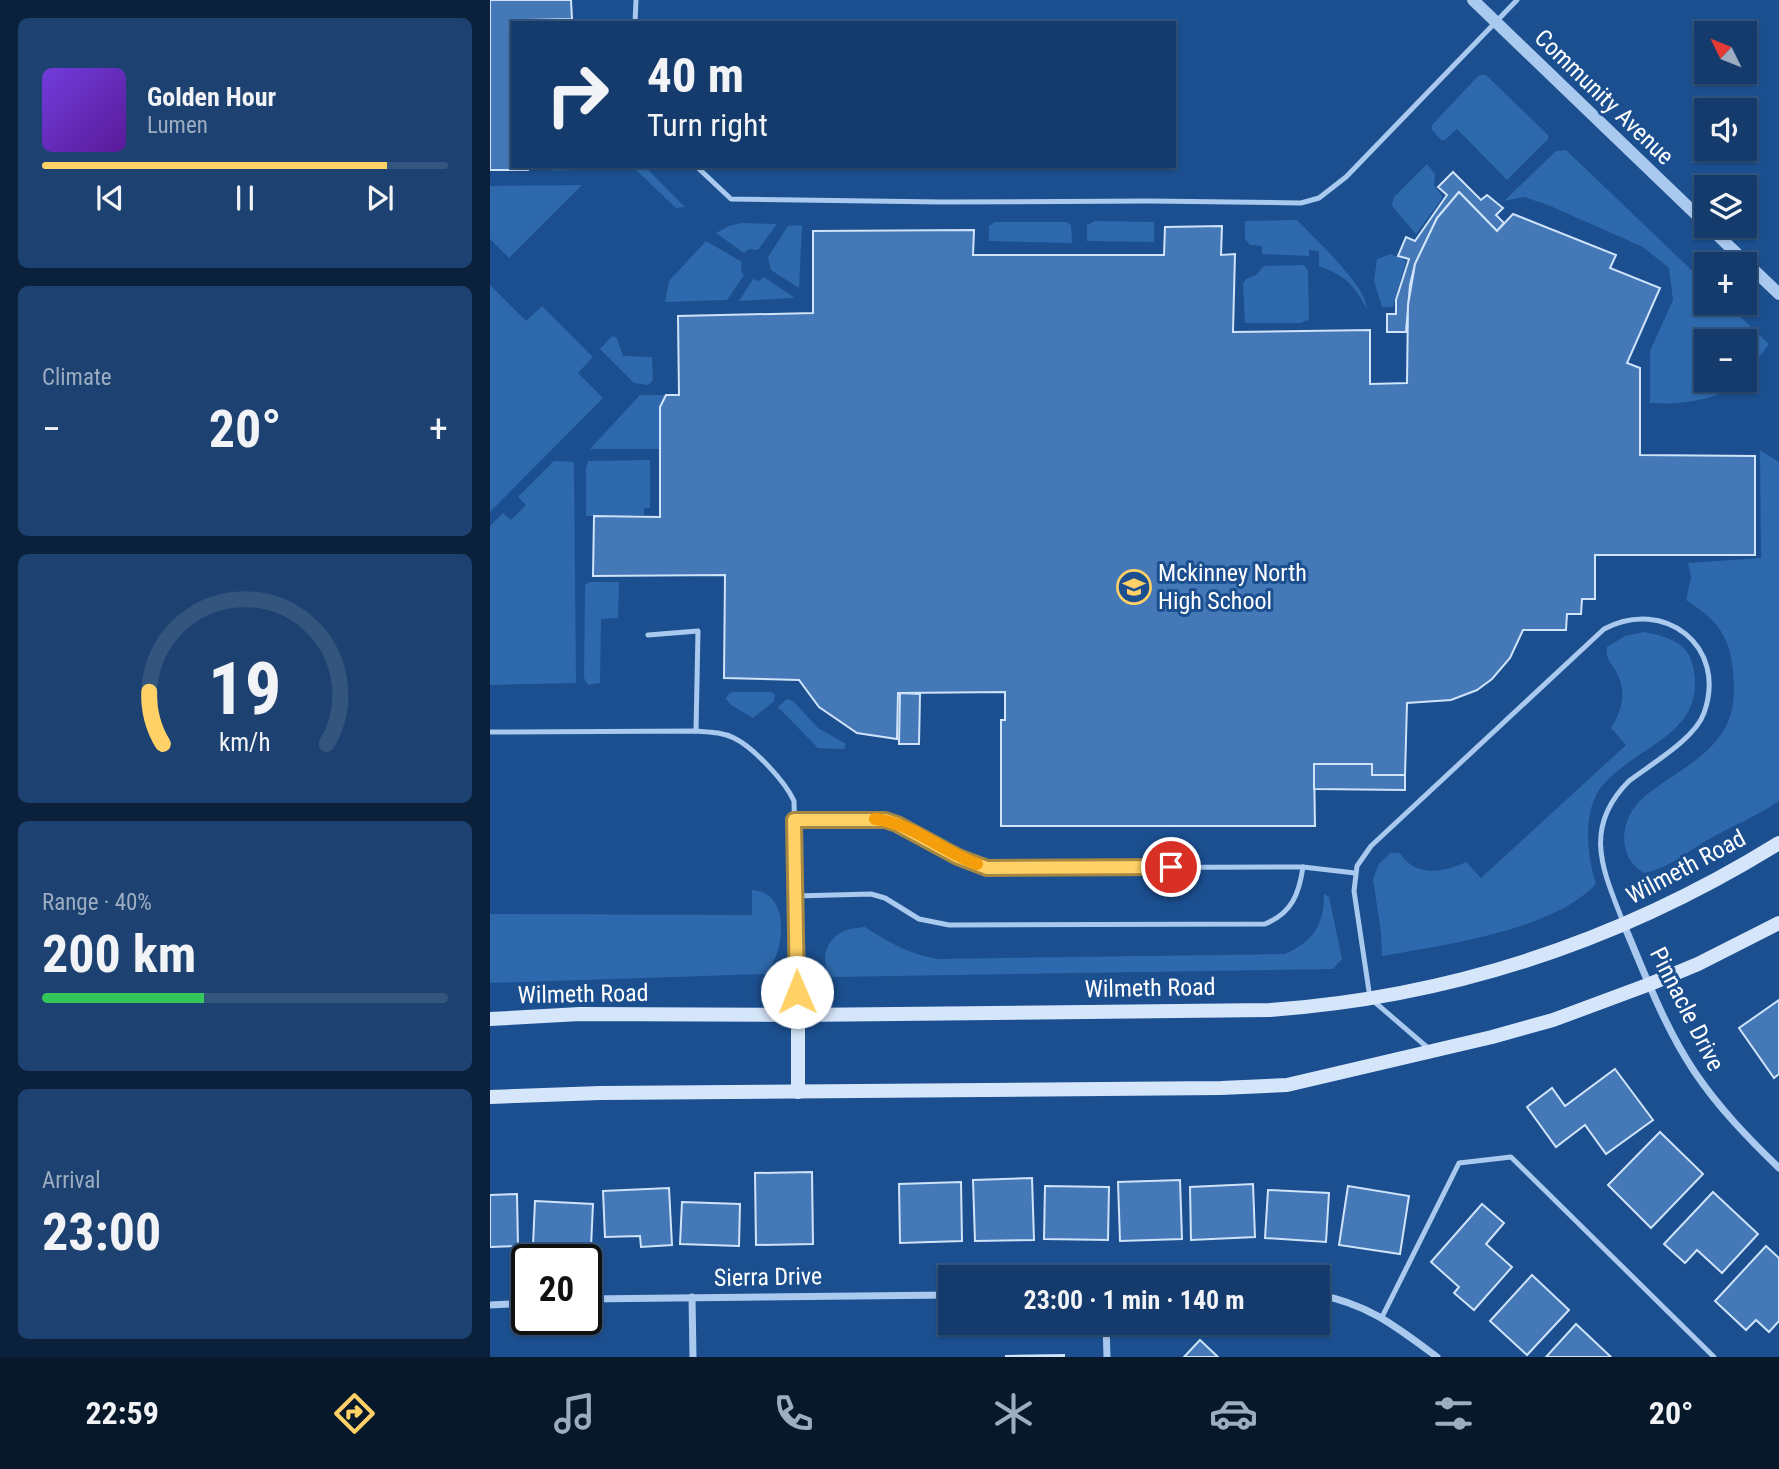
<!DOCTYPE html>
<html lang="en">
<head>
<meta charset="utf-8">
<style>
	body { margin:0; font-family:"Roboto Condensed",sans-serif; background:#1d4271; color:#f1f3f6; height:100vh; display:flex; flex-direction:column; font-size:26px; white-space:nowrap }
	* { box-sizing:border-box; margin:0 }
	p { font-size:23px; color:#9dadc1 }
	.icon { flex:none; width:38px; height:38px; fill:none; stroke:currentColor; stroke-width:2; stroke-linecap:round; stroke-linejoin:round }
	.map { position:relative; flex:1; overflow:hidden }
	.side { display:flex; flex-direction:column; gap:18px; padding:18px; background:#0b203b; width:490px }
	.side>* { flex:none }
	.hud { position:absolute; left:21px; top:21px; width:665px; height:147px; border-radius:0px; box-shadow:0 2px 5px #0004,0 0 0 2px #33557e; background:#143b6b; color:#f1f3f6; overflow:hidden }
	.needle { width:46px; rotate:313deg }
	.controls { position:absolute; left:1204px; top:21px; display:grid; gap:14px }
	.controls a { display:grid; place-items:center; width:63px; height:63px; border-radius:0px; background:#143b6b; box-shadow:0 2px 5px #0004,0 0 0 2px #33557e; font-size:35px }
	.speed { position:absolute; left:21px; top:1244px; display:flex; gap:14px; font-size:35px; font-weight:700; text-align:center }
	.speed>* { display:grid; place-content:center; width:91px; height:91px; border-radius:50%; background:#143b6b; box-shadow:0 2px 5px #0004,0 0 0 2px #33557e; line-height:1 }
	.speed .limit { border:4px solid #111; border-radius:10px; background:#fff; color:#111 }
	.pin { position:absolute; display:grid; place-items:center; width:60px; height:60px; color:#fff; margin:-30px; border:4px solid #fff; border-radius:50%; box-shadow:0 2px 7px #0007 }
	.me { position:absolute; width:77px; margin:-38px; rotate:359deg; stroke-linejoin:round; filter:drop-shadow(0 0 5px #0008) }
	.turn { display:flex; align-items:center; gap:24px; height:147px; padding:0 21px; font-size:32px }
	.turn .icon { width:91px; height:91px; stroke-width:2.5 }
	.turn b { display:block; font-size:49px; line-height:60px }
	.big { font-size:52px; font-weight:700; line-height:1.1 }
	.side .widget { flex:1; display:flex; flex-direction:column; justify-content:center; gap:10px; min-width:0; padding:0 24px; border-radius:10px; background:#1d4271 }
	.side .dial { align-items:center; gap:0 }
	.dial svg { height:182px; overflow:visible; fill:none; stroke:#33557e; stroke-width:7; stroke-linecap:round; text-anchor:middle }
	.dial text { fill:#f1f3f6; stroke:none }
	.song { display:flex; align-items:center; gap:21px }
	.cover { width:84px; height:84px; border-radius:10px; background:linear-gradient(135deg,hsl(260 70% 55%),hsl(270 70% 35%)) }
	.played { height:7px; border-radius:4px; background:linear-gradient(90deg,#ffd166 85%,#33557e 85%) }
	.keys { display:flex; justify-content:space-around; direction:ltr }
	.heat { display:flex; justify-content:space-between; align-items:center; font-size:38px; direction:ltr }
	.charge { height:10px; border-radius:5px; background:linear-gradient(90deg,#34c759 40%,#33557e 0) }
	.trip { position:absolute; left:448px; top:1265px; width:392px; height:70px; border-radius:0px; background:#143b6b; box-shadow:0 2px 5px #0004,0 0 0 2px #33557e; font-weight:700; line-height:70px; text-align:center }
	.dock { display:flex; height:112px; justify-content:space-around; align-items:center; background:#08182b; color:#9dadc1 }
	.dock .icon { width:49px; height:49px }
	.dock .on { color:#ffd166 }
	.dock b { font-size:32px; color:#f1f3f6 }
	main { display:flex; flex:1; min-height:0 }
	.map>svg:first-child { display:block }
	.green { fill:#2e69ad }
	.building { fill:#4478b7; stroke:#cfe3fa; stroke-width:2 }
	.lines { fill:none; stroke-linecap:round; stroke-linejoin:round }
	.service { stroke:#a9c9ee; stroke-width:5 }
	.minor { stroke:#a9c9ee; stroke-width:7 }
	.tertiary { stroke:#a9c9ee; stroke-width:12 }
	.secondary { stroke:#d6e6fa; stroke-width:14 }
	.route-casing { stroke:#a68842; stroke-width:18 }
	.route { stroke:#ffd166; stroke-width:12 }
	.slow { stroke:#f59e0b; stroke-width:12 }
	.labels { text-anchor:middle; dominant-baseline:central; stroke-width:6; stroke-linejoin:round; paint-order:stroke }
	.street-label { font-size:24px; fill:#fff; stroke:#1b4f8f }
	.poi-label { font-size:24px; fill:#fff; stroke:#1b4f8f; text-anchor:start }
</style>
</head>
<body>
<main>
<section class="side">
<div class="widget">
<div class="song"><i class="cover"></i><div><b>Golden Hour</b><p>Lumen</p></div></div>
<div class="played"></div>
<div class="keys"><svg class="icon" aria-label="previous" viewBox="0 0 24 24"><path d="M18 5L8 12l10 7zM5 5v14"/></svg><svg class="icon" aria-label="pause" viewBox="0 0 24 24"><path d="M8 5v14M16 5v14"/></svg><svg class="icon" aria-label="next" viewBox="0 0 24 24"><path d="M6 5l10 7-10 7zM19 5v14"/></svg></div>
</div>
<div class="widget"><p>Climate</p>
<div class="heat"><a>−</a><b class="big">20°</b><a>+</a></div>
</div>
<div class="widget dial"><svg viewBox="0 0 100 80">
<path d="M14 69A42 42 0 1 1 86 69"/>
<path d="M14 69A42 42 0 0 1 8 46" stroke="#ffd166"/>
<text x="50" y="56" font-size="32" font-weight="700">19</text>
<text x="50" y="72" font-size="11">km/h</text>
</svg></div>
<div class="widget"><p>Range · 40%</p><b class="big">200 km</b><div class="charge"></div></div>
<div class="widget"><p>Arrival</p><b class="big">23:00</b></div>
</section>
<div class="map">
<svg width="1289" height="1357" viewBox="0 0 1289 1357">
	<rect width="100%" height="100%" fill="#1b4f8f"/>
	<!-- green -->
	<g class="green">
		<polygon points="989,75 996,75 1058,135 1058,139 1017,180 967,129 955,140 951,140 942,130 942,125"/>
		<path d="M1076 150 1216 284V303H1236L1279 344 1255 376V341H1216V380H1251C1229 401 1190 405 1160 403V351L1183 300 1179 268 1153 247 1058 205 1034 197 1014 201 1066 151Z"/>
		<polygon points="937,164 945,174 944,185 953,197 926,234 902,206 904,197"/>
		<polygon points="57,166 110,166 107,169 62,171"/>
		<polygon points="142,166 154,166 195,207 186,208"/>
		<polygon points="92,185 19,258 0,239 0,186"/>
		<path d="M807 220C824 238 877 286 877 309 863 284 856 276 829 266V251L819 250V256L772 254V246L760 245 755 239V221Z"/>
		<polygon points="605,221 664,222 664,242 597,241 597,225"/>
		<polygon points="505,222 577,222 581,225 582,243 499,241 499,226"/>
		<polygon points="251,223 287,224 268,250 259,249 254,253 226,233 239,226"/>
		<polygon points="312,225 309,288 281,270 278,257 298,226"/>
		<polygon points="216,241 252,262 251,271 254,275 237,300 175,302 179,281"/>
		<polygon points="901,254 916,261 903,307 892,307 884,281 887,259"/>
		<polygon points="814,265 818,271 819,320 810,323 755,323 753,284 756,279 766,275 774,266"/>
		<polygon points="274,277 305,298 249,301 263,279 269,281"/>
		<polygon points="0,285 36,321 52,306 103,357 88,373 113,398 0,512"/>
		<polygon points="122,336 127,338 133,356 162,357 163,380 158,385 144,383 110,349"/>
		<polygon points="150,395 176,395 170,407 169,449 100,449"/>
		<path d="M1270 450 1289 462V801C1268 816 1244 825 1221 838 1198 851 1180 868 1154 873 1125 856 1130 817 1154 797 1181 774 1217 760 1235 728 1245 710 1245 691 1243 671 1240 634 1225 619 1196 600L1201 578 1198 563 1271 558Z"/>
		<polygon points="160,460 160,508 154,508 154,515 96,516 96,468 98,461"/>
		<polygon points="64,461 84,462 86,683 0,685 0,526 13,513 21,520 36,505 28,497"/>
		<polygon points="99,582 129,582 128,618 111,619 110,683 98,685 94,678 95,585"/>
		<path d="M1154 632C1176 636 1198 642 1203 666 1218 735 1147 744 1112 786 1092 810 1097 857 1106 884 1062 931 953 945 892 956L891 933 883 879 889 864 900 853H910C924 877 954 873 976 862L991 878 1136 745 1121 728C1134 708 1137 688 1124 668 1118 659 1116 657 1117 647L1135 636Z"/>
		<polygon points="243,692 281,692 285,694 284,701 263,718 241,705 236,699 238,694"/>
		<polygon points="297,699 303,701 328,728 356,744 354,749 328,748 288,707"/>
		<path d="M262 890C302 892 295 952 276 974L0 983V914L262 915Z"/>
		<path d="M834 894 839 897 852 959 843 969 340 977C330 963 335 940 352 932 359 928 367 928 375 927 400 943 417 953 447 959L795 954C823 941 834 926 834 894Z"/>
	</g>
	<!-- building -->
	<g class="building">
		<polygon points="0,0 81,0 82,19 37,20 37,23 23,23 23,166 38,166 38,170 0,170"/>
		<polygon points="963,172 991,200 997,195 1013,208 1006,215 1014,223 1007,231 969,192 947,218 925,264 920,285 916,332 897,332 897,314 906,314 906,300 919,259 908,256 916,237 925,241 957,195 948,187"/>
		<polygon points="969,192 1007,231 1023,214 1126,255 1120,268 1170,288 1137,363 1150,368 1150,455 1265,456 1265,555 1105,555 1105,599 1092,599 1091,614 1077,614 1076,630 1033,630 1020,658 1002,679 987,690 961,700 917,703 915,775 882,775 882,764 824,764 825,826 511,826 511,720 515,720 515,692 408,693 407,739 367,733 329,707 309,680 234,678 235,575 103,576 104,516 170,517 170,407 176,395 189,395 188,316 323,313 323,231 484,230 483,255 674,255 675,227 732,226 731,255 745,254 743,332 880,330 880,384 917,383 918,305 925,264 947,218"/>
		<polygon points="410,693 430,694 429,744 409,744"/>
		<polygon points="824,764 882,764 882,775 915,775 915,790 824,789"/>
		<polygon points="1289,1000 1289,1074 1284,1078 1249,1028"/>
		<polygon points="1125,1069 1163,1120 1116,1154 1095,1125 1066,1147 1037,1107 1062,1088 1075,1106"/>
		<polygon points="1170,1132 1213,1174 1161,1228 1118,1185"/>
		<polygon points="322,1172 323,1244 266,1245 265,1173"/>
		<polygon points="542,1178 544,1240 485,1241 483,1180"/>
		<polygon points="690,1180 692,1239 630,1241 628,1182"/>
		<polygon points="471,1182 472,1241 410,1243 409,1184"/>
		<polygon points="763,1184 765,1237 701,1240 700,1187"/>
		<polygon points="555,1186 619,1187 618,1240 554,1239"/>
		<polygon points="858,1186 919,1196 910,1254 849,1245"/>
		<polygon points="179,1188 182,1245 151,1247 150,1236 115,1237 113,1191"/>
		<polygon points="778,1190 839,1193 836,1242 775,1238"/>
		<polygon points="1223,1192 1268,1234 1232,1273 1207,1250 1195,1263 1174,1244"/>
		<polygon points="27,1194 28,1246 0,1247 0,1195"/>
		<polygon points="45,1201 103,1204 101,1247 43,1245"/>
		<polygon points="192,1202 250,1204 249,1246 190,1244"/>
		<polygon points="992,1204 1014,1223 996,1244 1022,1267 984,1310 964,1293 969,1287 941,1262"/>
		<polygon points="1276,1246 1289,1258 1289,1321 1279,1332 1266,1320 1256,1330 1225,1301"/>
		<polygon points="1042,1275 1079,1310 1037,1355 1000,1321"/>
		<polygon points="1086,1324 1121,1357 1056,1357"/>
		<polygon points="710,1340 728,1357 694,1357"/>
		<polygon points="574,1355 574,1357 516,1357 516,1356"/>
	</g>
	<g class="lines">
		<!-- service -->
		<g class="service">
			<polyline points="145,23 146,0"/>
			<polyline points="206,166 241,199 451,202 660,201 811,203 829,198 856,177 1027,0"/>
			<polyline points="158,635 208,631 206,731"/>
			<path d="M0 732 206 731C219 732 232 732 244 738 263 747 295 781 304 801L308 1012"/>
			<path d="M304 820H395C431 830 461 856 497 868L813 867 865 873"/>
			<path d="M305 896 381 894 395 898 429 919 459 925 775 924C802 913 809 894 813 867"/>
			<path d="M938 1048 880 998 864 891 867 866 881 846 1114 629C1174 597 1238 646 1214 713 1205 739 1161 764 1139 781 1092 828 1113 870 1133 922"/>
			<polyline points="892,1317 969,1163 1021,1157 1224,1357"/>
		</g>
		<!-- minor -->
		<g class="minor">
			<path d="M1134 925C1155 974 1174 1026 1204 1071 1228 1107 1258 1138 1289 1168"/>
			<path d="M828 1295C877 1303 908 1328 947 1357"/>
			<polyline points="202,1297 203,1357"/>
			<polyline points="96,1299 460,1295"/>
			<polyline points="0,1305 37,1303"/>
			<polyline points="616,1323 617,1357"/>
		</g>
		<!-- tertiary -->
		<g class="tertiary">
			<polyline points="983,0 1216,224"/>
			<polyline points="1218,226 1289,294"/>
		</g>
		<!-- secondary -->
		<g class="secondary">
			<path d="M0 1019 90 1014 308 1015 780 1010C963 997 1134 939 1289 843"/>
			<polyline points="308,1092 308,1015"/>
			<polyline points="0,1097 110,1093 731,1088 797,1085 1002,1037 1063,1020 1160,984 1208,964 1289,923"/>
		</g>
	</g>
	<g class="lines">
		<!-- route casing -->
		<g class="route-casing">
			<polyline id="route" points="307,992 304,820 395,820 407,824 468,857 497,868 681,867"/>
		</g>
		<!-- route -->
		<use href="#route" class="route"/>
		<!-- slow -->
		<path class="slow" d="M385 819C422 823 453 852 487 864"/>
	</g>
	<!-- icons -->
	<defs>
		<g id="school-ring" transform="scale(1.75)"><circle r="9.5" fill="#1b4f8f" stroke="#ffd166" stroke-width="1.5"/><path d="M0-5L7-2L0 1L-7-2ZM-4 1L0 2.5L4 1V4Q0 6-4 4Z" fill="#ffd166"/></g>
	</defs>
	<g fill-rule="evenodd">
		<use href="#school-ring" x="644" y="587"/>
	</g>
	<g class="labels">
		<!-- street labels -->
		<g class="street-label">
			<text transform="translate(1114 97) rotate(44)">Community Avenue</text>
			<text transform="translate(1196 867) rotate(-28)">Wilmeth Road</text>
			<text transform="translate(660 988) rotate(-1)">Wilmeth Road</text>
			<text transform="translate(93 994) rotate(-1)">Wilmeth Road</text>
			<text transform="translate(1197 1009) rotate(63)">Pinnacle Drive</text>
			<text transform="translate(278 1277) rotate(-1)">Sierra Drive</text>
		</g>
		<!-- poi labels -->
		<g class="poi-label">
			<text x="668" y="573">Mckinney North<tspan x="668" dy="28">High School</tspan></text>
		</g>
	</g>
</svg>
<div class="controls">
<a><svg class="needle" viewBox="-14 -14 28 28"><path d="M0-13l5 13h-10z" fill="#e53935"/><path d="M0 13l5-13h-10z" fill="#9dadc1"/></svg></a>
<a><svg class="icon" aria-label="sound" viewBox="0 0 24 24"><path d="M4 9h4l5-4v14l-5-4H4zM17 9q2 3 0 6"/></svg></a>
<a><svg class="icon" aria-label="layers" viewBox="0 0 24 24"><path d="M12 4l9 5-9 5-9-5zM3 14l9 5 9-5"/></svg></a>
<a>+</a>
<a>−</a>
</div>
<div class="speed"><div class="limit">20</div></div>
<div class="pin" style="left:681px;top:867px;background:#d93025"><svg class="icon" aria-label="arrive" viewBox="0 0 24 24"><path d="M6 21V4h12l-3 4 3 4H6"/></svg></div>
<svg class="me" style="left:307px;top:992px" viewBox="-20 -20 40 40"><circle r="19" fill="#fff"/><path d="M0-13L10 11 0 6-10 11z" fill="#ffd166"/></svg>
<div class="trip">23:00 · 1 min · 140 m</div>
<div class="hud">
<div class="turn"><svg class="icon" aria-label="right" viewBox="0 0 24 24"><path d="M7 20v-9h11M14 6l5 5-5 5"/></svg><div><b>40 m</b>Turn right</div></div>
</div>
</div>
</main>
<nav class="dock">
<b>22:59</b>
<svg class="icon on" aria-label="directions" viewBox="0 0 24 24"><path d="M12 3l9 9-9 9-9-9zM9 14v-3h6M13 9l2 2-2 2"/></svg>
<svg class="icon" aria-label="music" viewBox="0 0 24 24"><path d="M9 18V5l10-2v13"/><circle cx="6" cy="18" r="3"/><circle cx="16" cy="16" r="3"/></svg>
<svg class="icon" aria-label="phone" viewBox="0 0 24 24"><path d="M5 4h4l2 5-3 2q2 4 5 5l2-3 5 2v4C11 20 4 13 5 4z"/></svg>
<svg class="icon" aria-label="climate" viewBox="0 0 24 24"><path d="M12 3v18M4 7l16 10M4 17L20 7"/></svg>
<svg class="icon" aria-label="car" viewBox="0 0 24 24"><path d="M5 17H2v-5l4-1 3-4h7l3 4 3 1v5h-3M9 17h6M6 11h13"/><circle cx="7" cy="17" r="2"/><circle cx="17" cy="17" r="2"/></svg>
<svg class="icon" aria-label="filters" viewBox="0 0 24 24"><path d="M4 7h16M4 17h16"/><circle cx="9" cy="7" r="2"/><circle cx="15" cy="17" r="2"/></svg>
<b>20°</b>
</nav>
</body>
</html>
